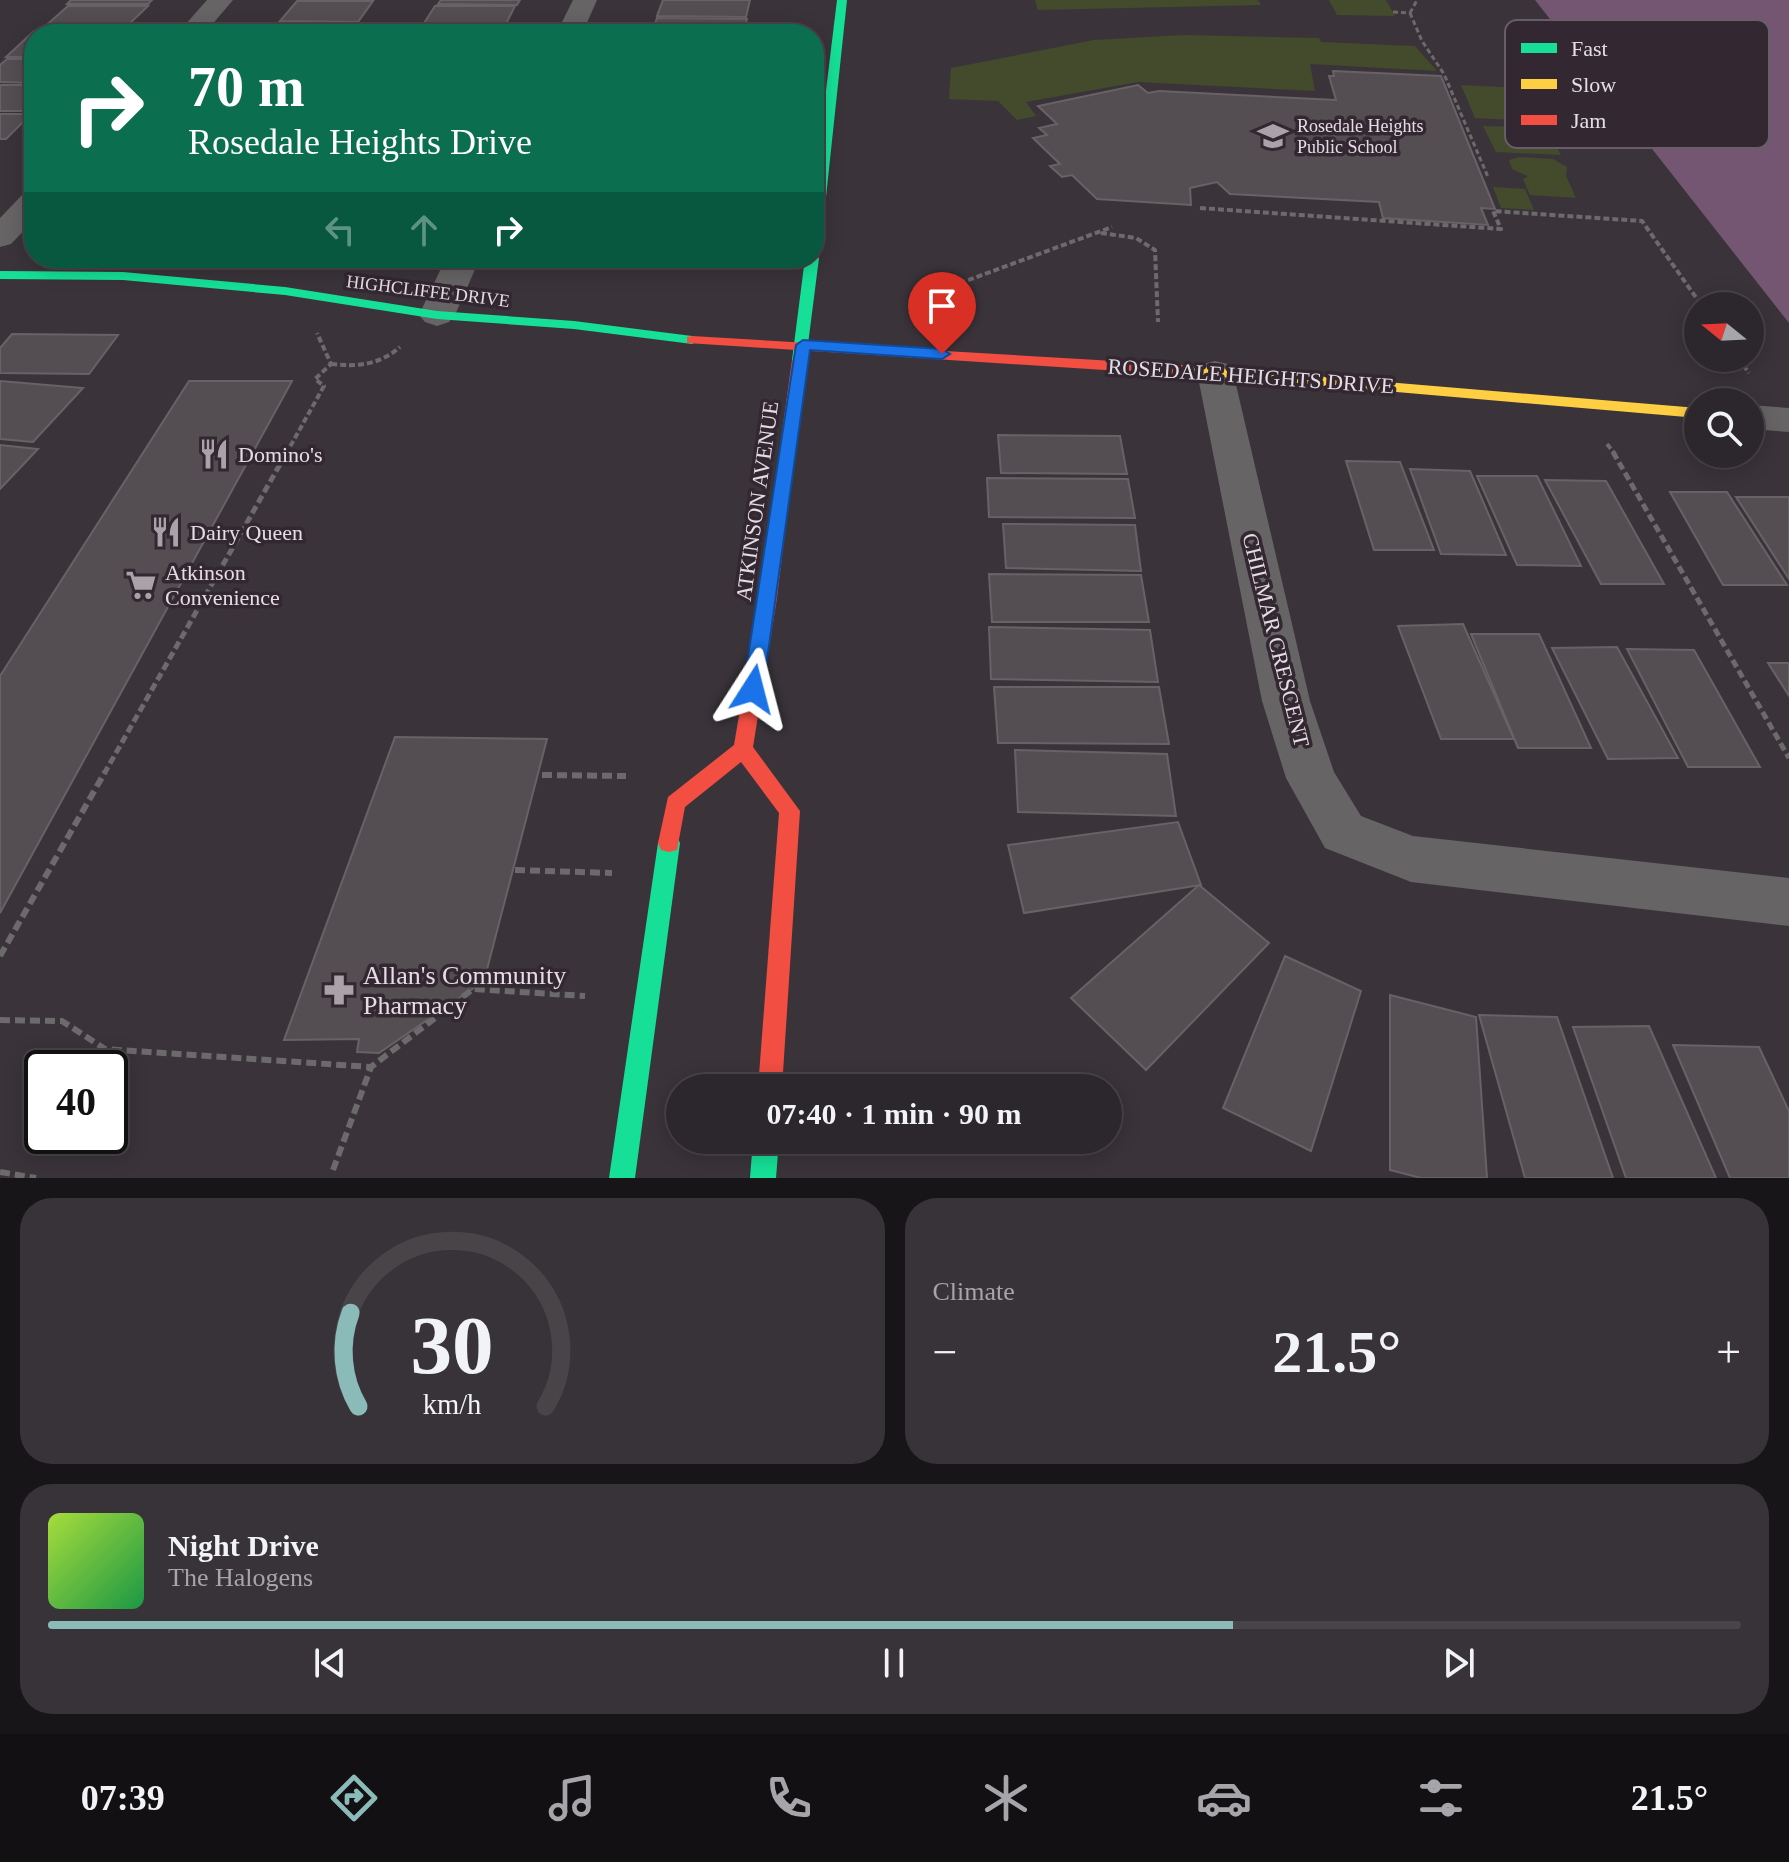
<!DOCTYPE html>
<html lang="en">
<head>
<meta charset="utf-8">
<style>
	body { margin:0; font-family:Georgia,serif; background:#383338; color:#f1f3f6; height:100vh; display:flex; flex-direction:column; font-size:30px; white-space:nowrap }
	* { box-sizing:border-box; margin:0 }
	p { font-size:26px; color:#a6a5a9 }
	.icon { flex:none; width:44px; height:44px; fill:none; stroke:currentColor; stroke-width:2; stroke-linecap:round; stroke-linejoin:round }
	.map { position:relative; height:1178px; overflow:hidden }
	.side { display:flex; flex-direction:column; gap:20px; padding:20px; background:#181518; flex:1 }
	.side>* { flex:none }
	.top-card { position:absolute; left:24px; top:24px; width:800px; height:244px; border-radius:32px; box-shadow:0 4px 20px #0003,0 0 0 2px #484448; background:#0b6e4f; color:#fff; overflow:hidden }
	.needle { width:52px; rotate:288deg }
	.controls { position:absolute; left:1684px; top:292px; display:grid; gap:16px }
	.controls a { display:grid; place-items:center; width:80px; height:80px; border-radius:50%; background:#2c272c; box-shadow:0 4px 20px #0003,0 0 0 2px #484448; font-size:40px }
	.speed { position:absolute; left:24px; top:1050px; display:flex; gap:16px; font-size:40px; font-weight:700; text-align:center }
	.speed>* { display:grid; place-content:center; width:104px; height:104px; border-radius:50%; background:#2c272c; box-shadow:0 4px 20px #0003,0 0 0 2px #484448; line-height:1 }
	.speed .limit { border:4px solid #111; border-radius:12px; background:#fff; color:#111 }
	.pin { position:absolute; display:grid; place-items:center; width:68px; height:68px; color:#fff; margin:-82px -34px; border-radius:50% 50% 50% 0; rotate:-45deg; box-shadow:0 0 8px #0007 }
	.pin .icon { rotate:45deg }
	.me { position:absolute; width:88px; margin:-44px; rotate:9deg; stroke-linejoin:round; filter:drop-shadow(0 0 6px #0008) }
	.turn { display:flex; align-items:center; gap:28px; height:168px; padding:0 32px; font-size:36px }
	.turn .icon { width:104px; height:104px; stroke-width:2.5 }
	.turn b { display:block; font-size:56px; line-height:68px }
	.lanes { display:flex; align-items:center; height:76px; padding:0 32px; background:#0003; justify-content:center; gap:40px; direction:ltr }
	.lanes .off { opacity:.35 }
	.big { font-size:60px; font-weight:600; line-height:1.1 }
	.side .tile { flex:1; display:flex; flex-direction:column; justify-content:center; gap:12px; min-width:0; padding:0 28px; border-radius:32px; background:#383338 }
	.side .dial { align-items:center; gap:0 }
	.dial svg { height:208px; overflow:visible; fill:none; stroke:#484448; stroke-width:7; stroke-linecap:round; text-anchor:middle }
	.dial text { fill:#f1f3f6; stroke:none }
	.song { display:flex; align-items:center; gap:24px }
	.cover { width:96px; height:96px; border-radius:12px; background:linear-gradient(135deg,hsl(80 70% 55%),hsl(140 70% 35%)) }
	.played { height:8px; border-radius:4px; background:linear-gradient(90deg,#8bbbb9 70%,#484448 70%) }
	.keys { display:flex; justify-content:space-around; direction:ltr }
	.heat { display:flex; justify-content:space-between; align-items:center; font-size:44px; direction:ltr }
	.side .tiles { flex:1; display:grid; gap:20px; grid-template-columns:1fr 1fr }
	.tile:last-child { grid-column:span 2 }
	.trip { position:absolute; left:666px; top:1074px; width:456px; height:80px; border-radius:40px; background:#2c272c; box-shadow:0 4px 20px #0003,0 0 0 2px #484448; font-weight:600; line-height:80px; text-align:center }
	.menu { display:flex; height:128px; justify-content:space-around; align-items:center; background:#121012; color:#a6a5a9 }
	.menu .icon { width:56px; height:56px }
	.menu .current { color:#8bbbb9 }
	.menu b { font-size:36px; color:#f1f3f6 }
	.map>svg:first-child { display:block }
	.green { fill:#434b2c }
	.water { fill:#745672 }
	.building { fill:#544e53; stroke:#686267; stroke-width:2 }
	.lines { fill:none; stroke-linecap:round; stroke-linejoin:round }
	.path-far3 { stroke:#6c6a6b; stroke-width:3; stroke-dasharray:5 3; stroke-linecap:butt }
	.path-far2 { stroke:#6c6a6b; stroke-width:4; stroke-dasharray:6 3; stroke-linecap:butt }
	.path-far1 { stroke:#6c6a6b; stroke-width:5; stroke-dasharray:8 4; stroke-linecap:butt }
	.path { stroke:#6c6a6b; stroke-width:6; stroke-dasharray:10 5; stroke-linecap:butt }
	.street { fill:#666464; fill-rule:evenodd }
	.fast { fill:#16e098; fill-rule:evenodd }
	.slow { fill:#ffcf43; fill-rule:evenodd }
	.jam { fill:#f24e42; fill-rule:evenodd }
	.route { fill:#1a73e8; stroke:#114b97; stroke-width:2 }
	.labels { text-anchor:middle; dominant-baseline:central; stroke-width:7; stroke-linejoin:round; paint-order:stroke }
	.far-poi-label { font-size:18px; fill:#e5dde4; stroke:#332731; text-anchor:start }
	.far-street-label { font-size:18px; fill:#e5dde4; stroke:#332731 }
	.street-label { font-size:22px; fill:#e5dde4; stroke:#332731 }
	.poi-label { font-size:22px; fill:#e5dde4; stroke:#332731; text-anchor:start }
	.near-poi-label { font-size:26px; fill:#e5dde4; stroke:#332731; text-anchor:start }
	.key { fill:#332731; stroke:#685e67; stroke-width:2 }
	.key-label { font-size:22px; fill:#e5dde4 }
</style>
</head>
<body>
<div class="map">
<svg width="1789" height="1178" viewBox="0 0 1789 1178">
	<rect width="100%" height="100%" fill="#3a343a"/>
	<!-- green -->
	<g class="green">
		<polygon points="1035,0 1258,0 1261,5 1038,10"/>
		<polygon points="1329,0 1386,0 1395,16 1337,15"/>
		<polygon points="1184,35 1319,38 1321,42 1415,46 1437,71 1310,64 1315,91 1138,82 1026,102 1036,116 1017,120 998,101 949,99 951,68 1094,40"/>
		<polygon points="1461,85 1522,88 1539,121 1475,118"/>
		<polygon points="1483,126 1546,128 1561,155 1496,152"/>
		<polygon points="1519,157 1553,159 1567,167 1566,176 1576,198 1530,195 1523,179 1528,176 1512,169 1509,160"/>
		<polygon points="1493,187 1525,189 1534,210 1501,208"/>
	</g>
	<!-- water -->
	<polygon class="water" points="1535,0 1789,0 1789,323"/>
	<!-- building -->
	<g class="building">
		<polygon points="71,0 152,0 148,4 67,4"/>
		<polygon points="441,0 520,0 517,5 438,4"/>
		<polygon points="663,0 750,0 746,17 657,16"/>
		<polygon points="297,1 373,1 358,22 280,21"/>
		<polygon points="68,6 148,6 124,29 42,29"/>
		<polygon points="435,6 515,6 504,28 421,28"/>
		<polygon points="657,18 747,19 743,34 651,34"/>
		<polygon points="276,23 357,23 349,34 268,34"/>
		<polygon points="422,29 502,30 500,34 419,34"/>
		<polygon points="34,31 117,31 115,34 34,34 34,57 6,57"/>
		<polygon points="7,59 34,59 34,83 0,82 0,65"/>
		<polygon points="1333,71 1441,76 1495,209 1481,208 1488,225 1383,218 1379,202 1230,194 1217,182 1190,188 1191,205 1097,199 1072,175 1062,177 1050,166 1060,164 1033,138 1047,135 1039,128 1057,124 1038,106 1138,85 1148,93 1159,91 1336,100 1329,76 1334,76"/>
		<rect x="0" y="85" width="34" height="26"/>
		<polygon points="0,114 31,114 6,139 0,139"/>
		<polygon points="568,258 675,258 674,262"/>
		<polygon points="12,334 118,335 89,374 0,373 0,348"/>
		<polygon points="0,381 83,388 33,442 0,439"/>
		<polygon points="189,381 292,381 0,913 0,676"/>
		<polygon points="998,435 1120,436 1127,474 1001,473"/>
		<polygon points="0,445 38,449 0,489"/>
		<polygon points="1346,461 1400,462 1434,550 1374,550"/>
		<polygon points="1410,469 1470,471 1506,555 1441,554"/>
		<polygon points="1477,476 1537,476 1581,566 1517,565"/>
		<polygon points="987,478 1128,479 1135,518 989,517"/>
		<polygon points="1545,480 1606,481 1664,584 1601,584"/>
		<polygon points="1670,492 1727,492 1787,585 1723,585"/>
		<polygon points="1736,497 1789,497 1789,579"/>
		<polygon points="1003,524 1135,525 1141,571 1006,568"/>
		<polygon points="989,574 1141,575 1149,622 992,622"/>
		<polygon points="1463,624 1514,739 1441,739 1398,626"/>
		<polygon points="989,627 1150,630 1158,682 991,679"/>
		<polygon points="1471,634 1539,634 1591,748 1518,748"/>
		<polygon points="1617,647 1678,758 1608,759 1552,648"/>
		<polygon points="1627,649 1694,650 1760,767 1688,767"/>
		<polygon points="1768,663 1789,663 1789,696"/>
		<polygon points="994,687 1159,687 1169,744 998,743"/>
		<polygon points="395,737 547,739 484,981 379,1053 357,1052 359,1039 284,1040"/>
		<polygon points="1015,750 1167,754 1176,816 1018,812"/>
		<polygon points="1178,822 1201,885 1024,913 1008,845"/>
		<polygon points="1199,885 1269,943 1146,1070 1071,998"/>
		<polygon points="1285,956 1361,991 1311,1151 1223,1108"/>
		<polygon points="1390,995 1476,1017 1487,1178 1421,1178 1390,1170"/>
		<polygon points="1479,1015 1557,1017 1613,1178 1525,1178"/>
		<polygon points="1649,1026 1716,1178 1626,1178 1573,1027"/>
		<polygon points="1673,1045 1759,1047 1789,1111 1789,1178 1730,1178"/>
	</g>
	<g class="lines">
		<!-- path-far3 -->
		<g class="path-far3">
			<polyline points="1393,12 1410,13"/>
			<polyline points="1410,13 1422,41 1444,74 1488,177"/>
			<polyline points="1410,13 1417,0"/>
		</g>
		<!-- path-far2 -->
		<g class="path-far2">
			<polyline points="1200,208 1501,229 1493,211 1642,221 1702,306"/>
			<polyline points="1101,233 1136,238 1155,250 1158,322"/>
			<polyline points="909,302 1112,227"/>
			<polyline points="1738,358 1749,373"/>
			<path d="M331 364C358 367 379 365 400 347"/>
			<polyline points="1607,444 1615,454"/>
			<polyline points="286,454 324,386 315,379 331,364 317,333"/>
		</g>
		<!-- path-far1 -->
		<g class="path-far1">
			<polyline points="1613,452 1789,758"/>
			<polyline points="104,774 287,452"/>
		</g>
		<!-- path -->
		<g class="path">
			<polyline points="542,775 626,776"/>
			<polyline points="515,870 612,873"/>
			<polyline points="0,956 105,772"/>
			<polyline points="0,1020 62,1021 105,1049 371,1067"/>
			<polyline points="333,1170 371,1067 473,989 585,996"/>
			<polyline points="0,1172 36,1178"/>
		</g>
		<!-- street -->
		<g class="street">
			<polygon points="207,0 233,0 204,34 177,34"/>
			<polygon points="573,0 597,0 582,34 556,34"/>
			<polygon points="34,192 34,220 11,244 0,247 0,218 23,194"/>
			<polygon points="446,258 480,258 455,315 449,322 437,326 425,322 419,315"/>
			<polygon points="1215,361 1228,364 1233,372 1310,701 1334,772 1361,816 1413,836 1789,878 1789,926 1411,882 1325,848 1286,778 1262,701 1197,372 1202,364"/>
			<polygon points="1750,405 1789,408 1789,432 1750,429"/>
		</g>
		<!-- fast -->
		<g class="fast">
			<polygon points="837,0 847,0 821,244 814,248 814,189"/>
			<polygon points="814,254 819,258 806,360 799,365 792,360 805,258 814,258"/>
			<polygon points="0,271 123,272 285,287 437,311 574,321 692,336 699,340 692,344 574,329 437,319 285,295 123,280 0,279"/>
			<polygon points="669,834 677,836 680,843 635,1178 609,1178 658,843 661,836"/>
			<polygon points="753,1140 779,1140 776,1178 750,1178"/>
		</g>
		<!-- slow -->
		<polygon class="slow" points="1182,365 1698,408 1698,418 1177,373 1174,370"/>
		<!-- jam -->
		<g class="jam">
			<polygon points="692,336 1182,365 1190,370 1182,375 687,343 687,337"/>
			<polygon points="799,355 806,360 777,598 753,747 800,811 782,1088 758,1088 779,813 741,762 685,807 677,850 669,852 661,850 658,843 668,797 734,745 759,598 792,360"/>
		</g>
	</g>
	<!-- route -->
	<polygon class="route" points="803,340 942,349 950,354 942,359 810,350 763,689 760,694 746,694 743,689 796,345"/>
	<!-- icons -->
	<defs>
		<g id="school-bare" transform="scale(2.4)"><path d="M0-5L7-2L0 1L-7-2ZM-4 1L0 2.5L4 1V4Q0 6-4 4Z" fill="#a9a2a8" stroke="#332731" stroke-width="2.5" paint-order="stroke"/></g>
		<g id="restaurant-bare" transform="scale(2.4)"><path d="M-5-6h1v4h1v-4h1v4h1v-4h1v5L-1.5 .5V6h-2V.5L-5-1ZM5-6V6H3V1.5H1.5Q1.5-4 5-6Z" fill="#a9a2a8" stroke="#332731" stroke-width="2.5" paint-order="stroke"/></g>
		<g id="supermarket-bare" transform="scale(2.4)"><path d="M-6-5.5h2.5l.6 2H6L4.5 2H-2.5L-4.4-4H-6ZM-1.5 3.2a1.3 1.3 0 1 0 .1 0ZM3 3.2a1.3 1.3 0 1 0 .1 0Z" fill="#a9a2a8" stroke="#332731" stroke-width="2.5" paint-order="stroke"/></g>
		<g id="pharmacy-bare" transform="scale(2.4)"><path d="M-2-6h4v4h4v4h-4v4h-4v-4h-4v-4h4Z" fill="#a9a2a8" stroke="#332731" stroke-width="2.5" paint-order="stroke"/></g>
	</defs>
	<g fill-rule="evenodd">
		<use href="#school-bare" x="1273" y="136"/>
		<use href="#restaurant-bare" x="214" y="454"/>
		<use href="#restaurant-bare" x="166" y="532"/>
		<use href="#supermarket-bare" x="141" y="585"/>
		<use href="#pharmacy-bare" x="339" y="990"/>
	</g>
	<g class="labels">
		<!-- far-poi labels -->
		<g class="far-poi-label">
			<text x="1297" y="126">Rosedale Heights<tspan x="1297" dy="21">Public School</tspan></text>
		</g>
		<!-- far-street labels -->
		<g class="far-street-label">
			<text transform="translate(428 291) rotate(7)">HIGHCLIFFE DRIVE</text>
		</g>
		<!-- street labels -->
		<g class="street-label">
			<text transform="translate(1251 376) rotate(4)">ROSEDALE HEIGHTS DRIVE</text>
			<text transform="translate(757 501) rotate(-82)">ATKINSON AVENUE</text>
			<text transform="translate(1276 640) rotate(76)">CHILMAR CRESCENT</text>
		</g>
		<!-- poi labels -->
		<g class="poi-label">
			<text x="238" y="454">Domino's</text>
			<text x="190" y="532">Dairy Queen</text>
			<text x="165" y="572">Atkinson<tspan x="165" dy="25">Convenience</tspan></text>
		</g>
		<!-- near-poi labels -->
		<g class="near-poi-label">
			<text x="363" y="975">Allan's Community<tspan x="363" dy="30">Pharmacy</tspan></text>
		</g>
	</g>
	<!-- legend -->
	<rect x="1505" y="20" width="264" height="128" rx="12" class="key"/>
	<rect x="1521" y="43" width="36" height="10" fill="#16e098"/>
	<rect x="1521" y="79" width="36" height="10" fill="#ffcf43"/>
	<rect x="1521" y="115" width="36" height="10" fill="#f24e42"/>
	<g class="key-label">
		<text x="1571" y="56">Fast</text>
		<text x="1571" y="92">Slow</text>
		<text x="1571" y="128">Jam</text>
	</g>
</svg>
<div class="controls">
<a><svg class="needle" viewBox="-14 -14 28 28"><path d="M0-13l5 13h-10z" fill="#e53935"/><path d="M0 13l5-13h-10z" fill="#a6a5a9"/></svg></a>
<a><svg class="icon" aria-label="search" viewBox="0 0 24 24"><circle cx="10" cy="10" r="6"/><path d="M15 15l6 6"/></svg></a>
</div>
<div class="speed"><div class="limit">40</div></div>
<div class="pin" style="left:942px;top:354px;background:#d93025"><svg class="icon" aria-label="arrive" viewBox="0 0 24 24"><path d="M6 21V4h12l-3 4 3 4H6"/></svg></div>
<svg class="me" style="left:753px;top:689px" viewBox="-20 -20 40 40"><path d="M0-17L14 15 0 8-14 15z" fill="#1a73e8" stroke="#fff" stroke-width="4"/></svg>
<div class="trip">07:40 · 1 min · 90 m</div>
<div class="top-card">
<div class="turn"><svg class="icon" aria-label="right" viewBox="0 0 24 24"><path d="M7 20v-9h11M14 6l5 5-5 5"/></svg><div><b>70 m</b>Rosedale Heights Drive</div></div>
<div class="lanes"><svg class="icon off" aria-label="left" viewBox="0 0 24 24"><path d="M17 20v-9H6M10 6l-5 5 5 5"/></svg><svg class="icon off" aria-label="ahead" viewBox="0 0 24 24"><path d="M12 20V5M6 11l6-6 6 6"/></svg><svg class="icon" aria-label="right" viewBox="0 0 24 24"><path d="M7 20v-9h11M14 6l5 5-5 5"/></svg></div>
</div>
</div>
<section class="side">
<div class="tiles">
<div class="tile dial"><svg viewBox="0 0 100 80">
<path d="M14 69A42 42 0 1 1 86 69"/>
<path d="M14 69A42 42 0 0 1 11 33" stroke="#8bbbb9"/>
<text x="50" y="56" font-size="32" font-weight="700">30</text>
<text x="50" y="72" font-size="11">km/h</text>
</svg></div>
<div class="tile"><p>Climate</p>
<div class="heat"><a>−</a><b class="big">21.5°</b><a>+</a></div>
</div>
<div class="tile">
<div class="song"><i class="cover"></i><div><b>Night Drive</b><p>The Halogens</p></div></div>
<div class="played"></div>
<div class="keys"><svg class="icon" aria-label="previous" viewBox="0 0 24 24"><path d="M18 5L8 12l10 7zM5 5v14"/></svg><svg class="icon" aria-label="pause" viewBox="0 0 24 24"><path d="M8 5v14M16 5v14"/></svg><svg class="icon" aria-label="next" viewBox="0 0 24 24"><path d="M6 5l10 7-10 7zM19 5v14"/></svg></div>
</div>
</div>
</section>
<nav class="menu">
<b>07:39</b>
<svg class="icon current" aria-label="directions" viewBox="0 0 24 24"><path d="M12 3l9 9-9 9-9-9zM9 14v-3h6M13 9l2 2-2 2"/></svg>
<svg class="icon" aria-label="music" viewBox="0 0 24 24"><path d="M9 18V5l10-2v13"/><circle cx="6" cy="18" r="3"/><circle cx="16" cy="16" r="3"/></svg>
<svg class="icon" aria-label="phone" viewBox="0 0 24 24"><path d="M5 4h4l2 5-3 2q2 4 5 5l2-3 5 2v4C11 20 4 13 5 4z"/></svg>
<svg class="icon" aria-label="climate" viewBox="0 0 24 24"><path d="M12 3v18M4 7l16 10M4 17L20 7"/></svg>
<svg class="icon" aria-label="car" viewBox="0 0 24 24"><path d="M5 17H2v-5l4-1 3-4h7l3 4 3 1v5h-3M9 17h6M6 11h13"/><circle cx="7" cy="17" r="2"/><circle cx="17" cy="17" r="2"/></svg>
<svg class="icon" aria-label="filters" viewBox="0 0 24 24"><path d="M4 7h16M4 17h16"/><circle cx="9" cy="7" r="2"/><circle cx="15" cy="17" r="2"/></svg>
<b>21.5°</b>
</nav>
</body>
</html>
